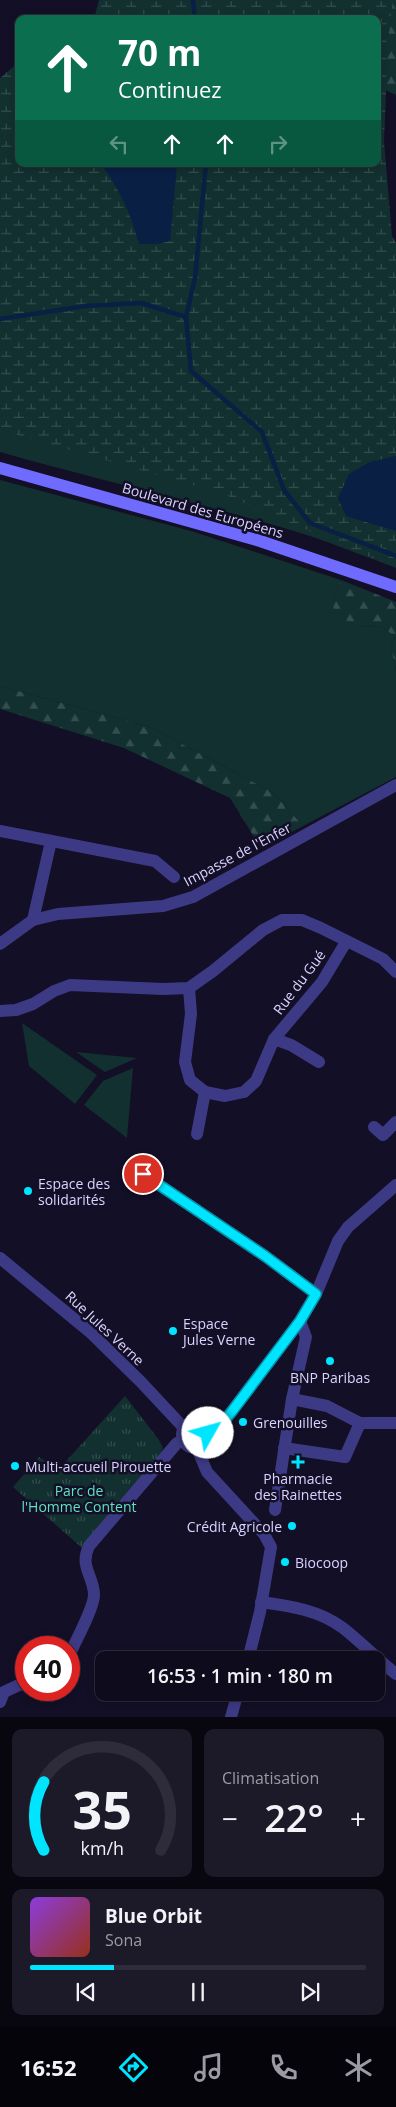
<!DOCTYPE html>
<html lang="fr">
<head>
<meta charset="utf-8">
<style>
	body { margin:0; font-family:"Open Sans",sans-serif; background:#1c1929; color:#f1f3f6; height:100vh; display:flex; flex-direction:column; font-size:19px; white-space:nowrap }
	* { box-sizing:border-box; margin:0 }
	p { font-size:16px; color:#9b9ba3 }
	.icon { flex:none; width:28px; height:28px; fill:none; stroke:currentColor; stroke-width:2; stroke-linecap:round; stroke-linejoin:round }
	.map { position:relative; height:1717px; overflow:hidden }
	.sheet { display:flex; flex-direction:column; gap:12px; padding:12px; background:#08060f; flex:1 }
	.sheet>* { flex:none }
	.hud { position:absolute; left:15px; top:15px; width:366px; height:152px; border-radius:10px; box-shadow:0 2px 8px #0003,0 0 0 1px #2e2b3b; background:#0b6e4f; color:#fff; overflow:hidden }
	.speed { position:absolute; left:15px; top:1636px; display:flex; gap:10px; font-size:25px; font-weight:700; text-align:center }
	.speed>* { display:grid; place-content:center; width:65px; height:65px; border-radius:50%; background:#0e0b1c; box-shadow:0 2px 8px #0003,0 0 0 1px #2e2b3b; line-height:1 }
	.speed .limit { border:8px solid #d22; background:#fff; color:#111 }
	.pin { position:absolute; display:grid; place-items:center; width:42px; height:42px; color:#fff; margin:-21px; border:2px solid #fff; border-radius:50%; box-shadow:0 1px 5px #0007 }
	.me { position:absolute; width:55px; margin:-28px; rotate:52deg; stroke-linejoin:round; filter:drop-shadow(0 0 4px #0008) }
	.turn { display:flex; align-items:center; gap:18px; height:105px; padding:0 20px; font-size:22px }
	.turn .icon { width:65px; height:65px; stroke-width:2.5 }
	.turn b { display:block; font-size:35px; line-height:42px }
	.lanes { display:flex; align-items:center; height:48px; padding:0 20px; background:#0003; justify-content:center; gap:25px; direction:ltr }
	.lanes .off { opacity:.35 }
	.big { font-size:38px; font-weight:600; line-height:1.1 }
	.sheet .card { flex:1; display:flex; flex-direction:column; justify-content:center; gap:8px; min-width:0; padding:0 18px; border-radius:10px; background:#1c1929 }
	.sheet .dial { align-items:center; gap:0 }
	.dial svg { height:130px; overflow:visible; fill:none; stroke:#2e2b3b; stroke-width:7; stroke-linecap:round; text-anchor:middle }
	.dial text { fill:#f1f3f6; stroke:none }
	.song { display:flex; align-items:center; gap:15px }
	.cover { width:60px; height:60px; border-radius:8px; background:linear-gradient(135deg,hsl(270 70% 55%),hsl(10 70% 35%)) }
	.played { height:5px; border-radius:2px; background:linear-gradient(90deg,#00e5ff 25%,#2e2b3b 25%) }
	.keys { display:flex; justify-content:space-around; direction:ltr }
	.heat { display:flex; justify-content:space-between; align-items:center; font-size:28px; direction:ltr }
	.sheet .tiles { flex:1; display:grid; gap:12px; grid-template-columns:1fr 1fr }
	.card:last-child { grid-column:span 2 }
	.trip { position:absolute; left:95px; top:1651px; width:290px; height:50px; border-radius:10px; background:#0e0b1c; box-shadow:0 2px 8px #0003,0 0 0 1px #2e2b3b; font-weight:600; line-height:50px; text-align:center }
	.tabs { display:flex; height:80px; justify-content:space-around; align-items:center; background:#06040b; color:#9b9ba3 }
	.tabs .icon { width:35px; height:35px }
	.tabs .active { color:#00e5ff }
	.tabs b { font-size:22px; color:#f1f3f6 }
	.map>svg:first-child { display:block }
	.grass { fill:#12302f }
	.forest { fill:url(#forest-firs) }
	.wetland { fill:url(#wetland-marsh) }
	.park { fill:url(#park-tufts) }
	.water { fill:#0a1f44 }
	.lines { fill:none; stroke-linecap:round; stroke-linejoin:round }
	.stream { stroke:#0a1f44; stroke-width:4.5 }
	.minor { stroke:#3d3a85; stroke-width:12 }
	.tertiary { stroke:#3d3a85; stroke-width:12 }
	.secondary { stroke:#6f6bff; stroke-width:12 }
	.route-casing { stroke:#0095a6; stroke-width:12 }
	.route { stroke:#00e5ff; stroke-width:9 }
	.poi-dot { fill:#00e5ff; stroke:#130f26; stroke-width:2 }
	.labels { text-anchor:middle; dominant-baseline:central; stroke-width:5; stroke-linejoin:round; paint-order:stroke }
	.street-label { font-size:14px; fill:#d9d4ff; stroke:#130f26 }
	.poi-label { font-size:14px; fill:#d9d4ff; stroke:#130f26; text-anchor:start }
	.park-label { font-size:14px; fill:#5fe0c0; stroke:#130f26 }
</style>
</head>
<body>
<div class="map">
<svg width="396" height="1717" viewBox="0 0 396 1717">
	<defs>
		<pattern id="forest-firs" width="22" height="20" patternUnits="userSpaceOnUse" patternTransform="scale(1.25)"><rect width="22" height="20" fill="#12302f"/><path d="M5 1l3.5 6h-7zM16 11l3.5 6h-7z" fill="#344d4e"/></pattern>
		<pattern id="wetland-marsh" width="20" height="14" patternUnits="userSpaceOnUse" patternTransform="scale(1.25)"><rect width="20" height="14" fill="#12302f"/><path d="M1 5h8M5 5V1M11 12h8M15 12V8" fill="none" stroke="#344d4e"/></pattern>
		<pattern id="park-tufts" width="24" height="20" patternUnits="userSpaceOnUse" patternTransform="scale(1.25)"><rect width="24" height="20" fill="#12302f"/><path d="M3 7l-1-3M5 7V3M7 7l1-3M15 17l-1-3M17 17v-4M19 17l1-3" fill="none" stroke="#344d4e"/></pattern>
	</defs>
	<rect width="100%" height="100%" fill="#130f26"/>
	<!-- grass -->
	<g class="grass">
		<path d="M0 191 217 478 332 540 396 568C366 557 337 545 307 535 206 504 102 481 0 452Z"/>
		<polygon points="0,480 191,531 341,580 333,598 359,626 383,627 395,637 391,648 396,670 396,777 303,826 274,793 150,727 0,686"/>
		<polygon points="22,1023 97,1075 75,1104 29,1066"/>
		<polygon points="76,1052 137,1058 105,1072"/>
		<polygon points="133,1068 127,1138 84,1105 103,1081"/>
	</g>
	<!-- forest -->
	<g class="forest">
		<polygon points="261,0 396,0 396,95 379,87 378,19 254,19"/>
		<polygon points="341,580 396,602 396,670 391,648 395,637 383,627 359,626 334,615 333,598"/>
		<polygon points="0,686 150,727 274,793 303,826 261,848 230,798 124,748 0,709"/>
	</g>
	<!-- wetland -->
	<polygon class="wetland" points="99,0 393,0 388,42 384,142 392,236 396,243 396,568 221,493 0,430 0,78 19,62 19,164 378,164 378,19 94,19"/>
	<!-- park -->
	<polygon class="park" points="125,1396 159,1440 163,1448 159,1457 82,1548 13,1487 39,1457 59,1469"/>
	<!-- water -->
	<g class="water">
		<path d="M101 164H177L170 241 157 244H139C131 214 119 188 101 164Z"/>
		<polygon points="396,456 396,531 346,516 338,498 349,474 370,462"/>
	</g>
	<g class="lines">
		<!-- stream -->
		<g class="stream">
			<polyline points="193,0 195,19"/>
			<polyline points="206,164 195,278 186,317 191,371 262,432 284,490 310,523 396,556"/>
			<polyline points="0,319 85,306 141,303 186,317"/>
		</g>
		<!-- minor -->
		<g class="minor">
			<polyline points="0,831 155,861 174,877"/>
			<polyline points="33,920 51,841"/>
			<polyline points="0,944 33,920 58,914 163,906 193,897 396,785"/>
			<polyline points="189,988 191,1014 185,1062 190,1080 205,1092 225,1096 244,1092 256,1081 274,1039 322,982 346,942"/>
			<polyline points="0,1011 16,1010 33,1004 54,991 70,985 163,989 189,988 213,971 263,930 282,920 302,920 321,928 383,959 396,972"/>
			<polyline points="274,1039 291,1045 319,1062"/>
			<polyline points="374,1127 383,1135 396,1122"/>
			<polyline points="197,1134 205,1092"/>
			<polyline points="143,1174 265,1256 316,1294"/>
			<polyline points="292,1399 327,1406 360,1423 396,1423"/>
			<polyline points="197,1448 207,1472 264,1534 271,1547 260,1612 248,1660"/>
			<polyline points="284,1448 345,1457 360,1423"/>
			<polyline points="275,1510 292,1399 306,1337 300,1321"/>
			<path d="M261 1602C290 1606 319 1610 343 1628 361 1642 378 1660 396 1674"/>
			<path d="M69 1656C75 1642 94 1608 94 1595 94 1576 79 1567 89 1546L177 1443 183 1440"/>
			<polyline points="36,1690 51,1696 53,1690"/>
			<polyline points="0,1702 4,1692 21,1684 26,1686"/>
			<polyline points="231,1717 238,1692"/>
		</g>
		<!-- tertiary -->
		<g class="tertiary">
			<polyline points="0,1258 90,1332 141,1382 184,1428"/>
			<circle cx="195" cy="1435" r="13"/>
			<polyline points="207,1430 225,1420 300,1321 316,1294 338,1241 348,1227 396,1185"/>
		</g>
		<!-- secondary -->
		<polyline class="secondary" points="0,468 260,541 396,587"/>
	</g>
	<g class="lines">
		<!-- route casing -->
		<g class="route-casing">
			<polyline id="route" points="143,1174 265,1256 316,1294 300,1321 233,1410 225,1420 207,1430 208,1433"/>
		</g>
		<!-- route -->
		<use href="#route" class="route"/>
	</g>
	<!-- markers -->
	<g class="poi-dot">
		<circle cx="28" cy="1191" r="5"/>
		<circle cx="173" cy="1331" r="5"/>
		<circle cx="330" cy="1361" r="5"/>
		<circle cx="243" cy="1422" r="5"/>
		<path d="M295.5 1454.5h5v5h5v5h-5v5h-5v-5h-5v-5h5z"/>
		<circle cx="15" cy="1466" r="5"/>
		<circle cx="292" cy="1526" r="5"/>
		<circle cx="285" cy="1562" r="5"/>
	</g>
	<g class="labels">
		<!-- street labels -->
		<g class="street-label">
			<text transform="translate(203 510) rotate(16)">Boulevard des Européens</text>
			<text transform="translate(237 854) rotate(-28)">Impasse de l'Enfer</text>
			<text transform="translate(299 982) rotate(-53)">Rue du Gué</text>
			<text transform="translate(105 1328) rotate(43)">Rue Jules Verne</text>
		</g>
		<!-- poi labels -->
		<g class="poi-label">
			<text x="38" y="1183">Espace des<tspan x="38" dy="16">solidarités</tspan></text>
			<text x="183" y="1323">Espace<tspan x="183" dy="16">Jules Verne</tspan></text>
			<text x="330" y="1377" text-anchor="middle">BNP Paribas</text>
			<text x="253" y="1422">Grenouilles</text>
			<text x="25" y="1466">Multi-accueil Pirouette</text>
			<text x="298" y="1478" text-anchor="middle">Pharmacie<tspan x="298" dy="16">des Rainettes</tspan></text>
			<text x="282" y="1526" text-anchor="end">Crédit Agricole</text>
			<text x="295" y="1562">Biocoop</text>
		</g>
		<!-- park labels -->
		<g class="park-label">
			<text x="79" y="1490">Parc de<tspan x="79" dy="16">l'Homme Content</tspan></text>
		</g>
	</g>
</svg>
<div class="speed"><div class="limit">40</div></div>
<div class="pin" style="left:143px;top:1174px;background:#d93025"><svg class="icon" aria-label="arrive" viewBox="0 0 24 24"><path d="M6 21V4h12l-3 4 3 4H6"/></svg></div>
<svg class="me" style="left:208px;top:1433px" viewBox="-20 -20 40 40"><circle r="19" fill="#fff"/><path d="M0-13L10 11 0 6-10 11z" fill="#00e5ff"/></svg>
<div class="trip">16:53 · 1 min · 180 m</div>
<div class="hud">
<div class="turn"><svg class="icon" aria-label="ahead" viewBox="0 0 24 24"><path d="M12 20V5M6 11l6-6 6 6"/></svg><div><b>70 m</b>Continuez</div></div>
<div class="lanes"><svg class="icon off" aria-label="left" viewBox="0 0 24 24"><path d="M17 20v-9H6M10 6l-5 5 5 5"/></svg><svg class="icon" aria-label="ahead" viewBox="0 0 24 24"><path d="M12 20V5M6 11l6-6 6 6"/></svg><svg class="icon" aria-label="ahead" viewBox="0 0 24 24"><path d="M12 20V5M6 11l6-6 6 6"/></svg><svg class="icon off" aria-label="right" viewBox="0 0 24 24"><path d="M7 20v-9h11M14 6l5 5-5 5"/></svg></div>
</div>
</div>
<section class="sheet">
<div class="tiles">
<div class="card dial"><svg viewBox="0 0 100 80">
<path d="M14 69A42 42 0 1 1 86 69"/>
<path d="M14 69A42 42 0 0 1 14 27" stroke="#00e5ff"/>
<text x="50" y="56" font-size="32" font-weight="700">35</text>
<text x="50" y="72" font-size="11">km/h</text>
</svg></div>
<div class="card"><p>Climatisation</p>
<div class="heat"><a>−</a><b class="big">22°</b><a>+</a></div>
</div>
<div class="card">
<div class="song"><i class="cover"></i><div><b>Blue Orbit</b><p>Sona</p></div></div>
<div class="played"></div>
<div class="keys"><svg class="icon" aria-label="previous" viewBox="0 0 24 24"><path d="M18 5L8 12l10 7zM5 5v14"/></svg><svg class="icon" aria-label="pause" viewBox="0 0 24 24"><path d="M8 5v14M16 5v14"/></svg><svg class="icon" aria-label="next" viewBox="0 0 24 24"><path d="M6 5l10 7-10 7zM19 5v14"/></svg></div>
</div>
</div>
</section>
<nav class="tabs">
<b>16:52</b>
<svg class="icon active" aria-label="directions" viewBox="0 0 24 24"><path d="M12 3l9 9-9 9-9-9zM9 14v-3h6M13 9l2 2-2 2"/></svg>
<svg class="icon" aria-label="music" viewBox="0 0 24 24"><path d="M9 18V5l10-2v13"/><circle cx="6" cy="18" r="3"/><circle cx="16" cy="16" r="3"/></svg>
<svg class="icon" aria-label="phone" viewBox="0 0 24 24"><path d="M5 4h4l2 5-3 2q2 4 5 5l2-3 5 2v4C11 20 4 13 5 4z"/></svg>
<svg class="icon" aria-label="climate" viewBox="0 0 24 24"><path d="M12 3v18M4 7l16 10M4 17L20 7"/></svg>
</nav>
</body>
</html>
